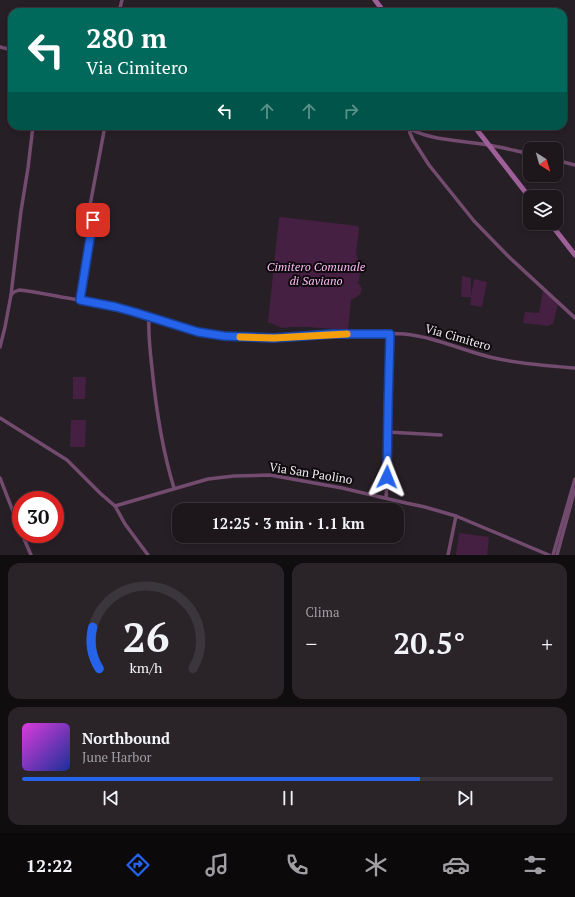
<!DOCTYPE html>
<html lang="it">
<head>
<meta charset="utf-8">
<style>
	body { margin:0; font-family:"PT Serif",serif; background:#2a2429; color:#f1f3f6; height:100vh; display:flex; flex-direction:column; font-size:15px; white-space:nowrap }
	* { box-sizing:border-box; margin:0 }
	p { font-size:13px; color:#a09fa3 }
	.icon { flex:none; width:22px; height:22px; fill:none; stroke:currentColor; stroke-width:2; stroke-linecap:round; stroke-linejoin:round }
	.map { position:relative; height:555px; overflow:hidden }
	.drawer { display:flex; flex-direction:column; gap:8px; padding:8px; background:#100d0f; flex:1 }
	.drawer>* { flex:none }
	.banner { position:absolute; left:8px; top:8px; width:559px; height:122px; border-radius:12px; box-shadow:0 2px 6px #0003,0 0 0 1px #3b363b; background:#00695c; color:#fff; overflow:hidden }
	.needle { width:26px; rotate:143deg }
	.controls { position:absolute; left:523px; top:142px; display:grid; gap:8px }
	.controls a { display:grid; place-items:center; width:40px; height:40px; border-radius:8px; background:#1d171c; box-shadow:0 2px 6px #0003,0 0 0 1px #3b363b; font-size:20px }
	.speed { position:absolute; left:12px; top:491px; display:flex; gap:8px; font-size:20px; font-weight:700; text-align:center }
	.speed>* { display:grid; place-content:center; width:52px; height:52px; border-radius:50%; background:#1d171c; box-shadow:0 2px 6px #0003,0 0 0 1px #3b363b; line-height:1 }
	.speed .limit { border:6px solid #d22; background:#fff; color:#111 }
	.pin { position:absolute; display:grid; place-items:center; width:34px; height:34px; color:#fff; margin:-17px; border-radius:8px; box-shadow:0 2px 6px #0006 }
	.me { position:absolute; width:44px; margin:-22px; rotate:2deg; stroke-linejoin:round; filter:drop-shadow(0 0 3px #0008) }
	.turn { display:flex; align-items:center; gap:14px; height:84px; padding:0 12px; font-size:18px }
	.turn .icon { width:52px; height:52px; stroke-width:2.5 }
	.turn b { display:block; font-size:28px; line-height:34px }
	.lanes { display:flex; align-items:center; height:38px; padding:0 12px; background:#0003; justify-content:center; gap:20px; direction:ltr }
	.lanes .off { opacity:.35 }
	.big { font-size:30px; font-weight:700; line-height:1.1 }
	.drawer .widget { flex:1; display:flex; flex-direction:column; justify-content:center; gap:6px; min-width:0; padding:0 14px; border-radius:12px; background:#2a2429 }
	.drawer .dial { align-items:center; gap:0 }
	.dial svg { height:104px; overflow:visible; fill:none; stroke:#3b363b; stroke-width:7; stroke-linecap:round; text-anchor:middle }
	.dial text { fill:#f1f3f6; stroke:none }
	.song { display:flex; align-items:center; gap:12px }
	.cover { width:48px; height:48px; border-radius:6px; background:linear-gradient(135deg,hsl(300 70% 55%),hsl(230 70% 35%)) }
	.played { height:4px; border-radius:2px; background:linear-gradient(90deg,#2563eb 75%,#3b363b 75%) }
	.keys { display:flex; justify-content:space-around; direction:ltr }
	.heat { display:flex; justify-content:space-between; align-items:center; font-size:22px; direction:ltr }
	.drawer .tiles { flex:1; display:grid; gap:8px; grid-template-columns:1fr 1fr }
	.widget:last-child { grid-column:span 2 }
	.trip { position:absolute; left:172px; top:503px; width:232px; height:40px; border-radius:12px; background:#1d171c; box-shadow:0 2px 6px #0003,0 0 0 1px #3b363b; font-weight:700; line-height:40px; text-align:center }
	.menu { display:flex; height:64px; justify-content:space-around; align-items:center; background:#0c090b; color:#a09fa3 }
	.menu .icon { width:28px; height:28px }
	.menu .on { color:#2563eb }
	.menu b { font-size:18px; color:#f1f3f6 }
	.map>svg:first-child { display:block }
	.green { fill:#452042 }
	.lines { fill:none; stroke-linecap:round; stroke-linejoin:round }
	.street { stroke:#724b6e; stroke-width:3.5 }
	.secondary { stroke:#9f609a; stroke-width:5 }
	.route-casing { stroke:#184099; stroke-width:10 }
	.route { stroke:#2563eb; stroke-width:7 }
	.slow { stroke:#f59e0b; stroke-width:7 }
	.labels { text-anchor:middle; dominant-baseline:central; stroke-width:4; stroke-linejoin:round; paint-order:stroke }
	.park-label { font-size:12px; font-style:italic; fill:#ffbcf8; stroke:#0e0a0d }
	.street-label { font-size:12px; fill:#f0ebef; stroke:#0e0a0d }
</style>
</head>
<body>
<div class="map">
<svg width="575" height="555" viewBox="0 0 575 555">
	<rect width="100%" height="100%" fill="#271f26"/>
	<!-- green -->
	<g class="green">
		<path d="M281 217 358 226 359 229 356 254 359 262V271H360L359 281 357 282C367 291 359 296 351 300L348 330 307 327H292L282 328 268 322 279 218Z"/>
		<polygon points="462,276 471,278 471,296 474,279 487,282 482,307 470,305 471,297 461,297"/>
		<polygon points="543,290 558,304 553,324 550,324 549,326 523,323 525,312 539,313"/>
		<polygon points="73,377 86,377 85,399 73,399"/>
		<polygon points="71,420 86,420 85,447 70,447"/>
		<polygon points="459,533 489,537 487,555 456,555"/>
	</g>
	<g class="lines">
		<!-- street -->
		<g class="street">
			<polyline points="119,12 122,0"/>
			<polyline points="0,47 12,50"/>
			<path d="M405 126C428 141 462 140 488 145 502 147 516 151 530 154"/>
			<polyline points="409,129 410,133 413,140 429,165 474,221 508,256 575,318"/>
			<polyline points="556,160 575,165"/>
			<polyline points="88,216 105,126"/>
			<polyline points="11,295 21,211 28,168 33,126"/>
			<polyline points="80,300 93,220"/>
			<path d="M149 316C148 334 150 351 152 368 156 409 162 449 174 488"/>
			<path d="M0 347 5 327 11 295 14 292 19 290C39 292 59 297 79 300 98 304 117 307 135 312 164 320 192 332 223 336 252 339 281 337 310 335 341 333 373 332 404 334 436 337 463 351 494 358 520 364 548 366 575 368"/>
			<polyline points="0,418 67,460 101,494 115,506 125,524 148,555"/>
			<polyline points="387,432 441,435"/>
			<polyline points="0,478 21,532"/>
			<polyline points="386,498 388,465 388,408 390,334"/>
			<polyline points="115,506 208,479 234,476 270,475 342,488 406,503 425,507 456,516 549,555"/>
			<polyline points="22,534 31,555"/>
			<polyline points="448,555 456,516"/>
			<polyline points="553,555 575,479"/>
			<polyline points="557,555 575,489"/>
		</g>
		<!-- secondary -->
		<g class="secondary">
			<polyline points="375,0 384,12"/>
			<polyline points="474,126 530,198"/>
			<polyline points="550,223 575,255"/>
		</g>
	</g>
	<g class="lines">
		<!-- route casing -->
		<g class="route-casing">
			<polyline id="route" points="93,220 80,300 116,307 134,312 198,332 224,336 274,338 332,334 390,334 388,408 387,477"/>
		</g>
		<!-- route -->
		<use href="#route" class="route"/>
		<!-- slow -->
		<polyline class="slow" points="240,337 274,338 347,334"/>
	</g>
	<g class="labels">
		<!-- park labels -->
		<g class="park-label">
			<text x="316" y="266">Cimitero Comunale<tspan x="316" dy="14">di Saviano</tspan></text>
		</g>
		<!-- street labels -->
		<g class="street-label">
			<text transform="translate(458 337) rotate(16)">Via Cimitero</text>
			<text transform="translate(311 473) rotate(9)">Via San Paolino</text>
		</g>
	</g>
</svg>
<div class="controls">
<a><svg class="needle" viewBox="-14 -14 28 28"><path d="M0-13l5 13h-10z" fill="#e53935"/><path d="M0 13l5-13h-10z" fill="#a09fa3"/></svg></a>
<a><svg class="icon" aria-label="layers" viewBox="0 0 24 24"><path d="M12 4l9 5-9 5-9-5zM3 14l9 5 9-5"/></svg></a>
</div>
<div class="speed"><div class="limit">30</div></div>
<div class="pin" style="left:93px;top:220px;background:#d93025"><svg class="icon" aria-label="arrive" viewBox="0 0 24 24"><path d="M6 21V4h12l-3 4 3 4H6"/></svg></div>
<svg class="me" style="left:387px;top:477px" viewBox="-20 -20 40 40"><path d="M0-17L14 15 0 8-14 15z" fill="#2563eb" stroke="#fff" stroke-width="4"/></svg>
<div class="trip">12:25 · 3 min · 1.1 km</div>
<div class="banner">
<div class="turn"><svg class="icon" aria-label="left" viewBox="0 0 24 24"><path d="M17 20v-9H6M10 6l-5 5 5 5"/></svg><div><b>280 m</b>Via Cimitero</div></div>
<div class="lanes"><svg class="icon" aria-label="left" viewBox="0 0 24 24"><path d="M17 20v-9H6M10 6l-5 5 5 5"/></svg><svg class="icon off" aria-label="ahead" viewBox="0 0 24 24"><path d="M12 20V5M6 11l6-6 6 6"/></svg><svg class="icon off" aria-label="ahead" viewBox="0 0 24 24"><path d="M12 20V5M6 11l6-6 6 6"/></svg><svg class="icon off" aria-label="right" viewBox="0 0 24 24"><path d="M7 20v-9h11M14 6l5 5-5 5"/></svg></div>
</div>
</div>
<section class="drawer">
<div class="tiles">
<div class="widget dial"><svg viewBox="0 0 100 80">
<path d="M14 69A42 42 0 1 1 86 69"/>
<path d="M14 69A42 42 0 0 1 9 37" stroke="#2563eb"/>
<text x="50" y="56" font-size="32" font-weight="700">26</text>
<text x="50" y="72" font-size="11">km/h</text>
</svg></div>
<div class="widget"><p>Clima</p>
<div class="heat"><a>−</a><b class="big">20.5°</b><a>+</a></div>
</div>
<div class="widget">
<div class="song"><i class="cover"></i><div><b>Northbound</b><p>June Harbor</p></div></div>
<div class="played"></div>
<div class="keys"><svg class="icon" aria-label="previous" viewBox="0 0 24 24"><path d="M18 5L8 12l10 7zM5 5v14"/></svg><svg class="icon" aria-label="pause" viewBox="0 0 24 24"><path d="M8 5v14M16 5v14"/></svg><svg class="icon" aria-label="next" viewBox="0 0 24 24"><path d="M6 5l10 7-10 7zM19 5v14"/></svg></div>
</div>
</div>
</section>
<nav class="menu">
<b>12:22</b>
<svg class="icon on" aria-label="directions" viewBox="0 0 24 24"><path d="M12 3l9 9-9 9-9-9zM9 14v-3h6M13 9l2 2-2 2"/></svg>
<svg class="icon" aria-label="music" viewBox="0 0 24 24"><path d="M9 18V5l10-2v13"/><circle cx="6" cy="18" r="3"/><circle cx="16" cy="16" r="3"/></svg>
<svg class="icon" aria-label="phone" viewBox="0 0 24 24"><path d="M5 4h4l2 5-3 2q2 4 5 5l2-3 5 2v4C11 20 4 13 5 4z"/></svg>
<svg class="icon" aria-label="climate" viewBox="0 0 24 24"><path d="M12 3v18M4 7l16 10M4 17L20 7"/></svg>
<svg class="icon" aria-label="car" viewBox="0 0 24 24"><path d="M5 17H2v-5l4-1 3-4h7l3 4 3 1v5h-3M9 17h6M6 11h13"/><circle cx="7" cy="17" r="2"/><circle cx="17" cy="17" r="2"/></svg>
<svg class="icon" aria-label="filters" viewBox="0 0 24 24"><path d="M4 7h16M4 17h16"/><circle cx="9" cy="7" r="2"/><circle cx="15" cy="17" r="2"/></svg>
</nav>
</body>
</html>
